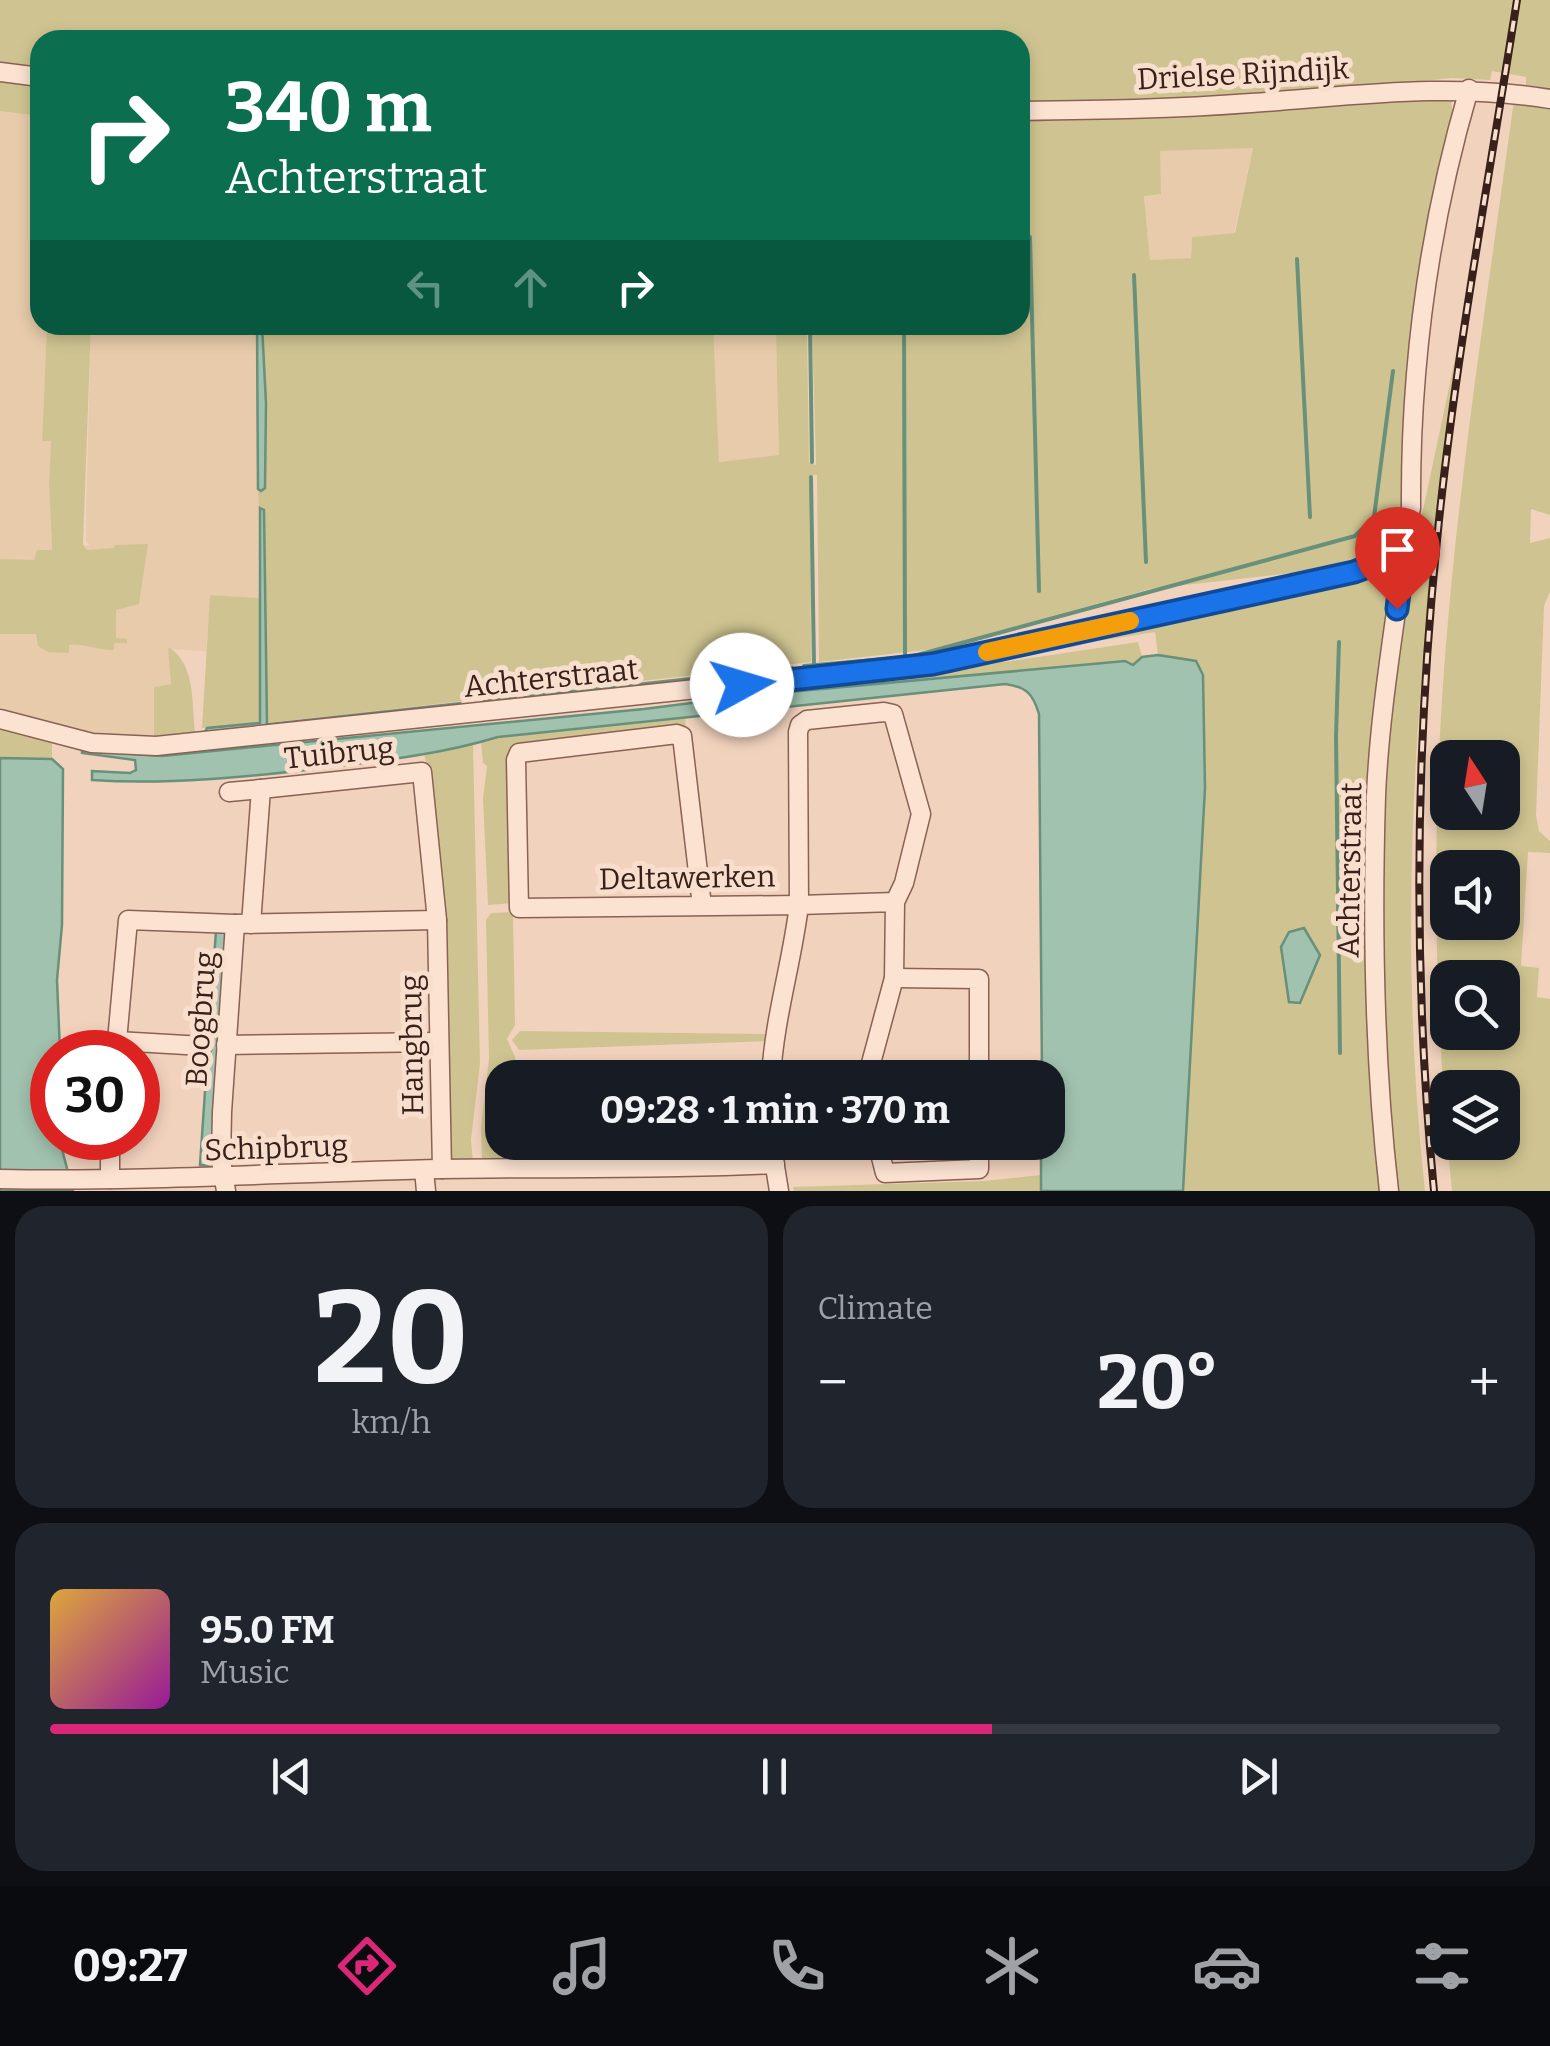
<!DOCTYPE html>
<html lang="en">
<head>
<meta charset="utf-8">
<style>
	body { margin:0; font-family:Bitter,serif; background:#20242c; color:#f1f3f6; height:100vh; display:flex; flex-direction:column; font-size:38px; white-space:nowrap }
	* { box-sizing:border-box; margin:0 }
	p { font-size:32px; color:#9ea1a6 }
	.icon { flex:none; width:55px; height:55px; fill:none; stroke:currentColor; stroke-width:2; stroke-linecap:round; stroke-linejoin:round }
	.map { position:relative; height:1191px; overflow:hidden }
	.side { display:flex; flex-direction:column; gap:15px; padding:15px; background:#0d0f14; flex:1 }
	.side>* { flex:none }
	.banner { position:absolute; left:30px; top:30px; width:1000px; height:305px; border-radius:30px; box-shadow:0 5px 15px #0003; background:#0b6e4f; color:#fff; overflow:hidden }
	.needle { width:65px; rotate:348deg }
	.controls { position:absolute; left:1430px; top:740px; display:grid; gap:20px }
	.controls a { display:grid; place-items:center; width:90px; height:90px; border-radius:20px; background:#171b24; box-shadow:0 5px 15px #0003; font-size:50px }
	.speed { position:absolute; left:30px; top:1030px; display:flex; gap:20px; font-size:50px; font-weight:700; text-align:center }
	.speed>* { display:grid; place-content:center; width:130px; height:130px; border-radius:50%; background:#171b24; box-shadow:0 5px 15px #0003; line-height:1 }
	.speed .limit { border:15px solid #d22; background:#fff; color:#111 }
	.pin { position:absolute; display:grid; place-items:center; width:85px; height:85px; color:#fff; margin:-102px -42px; border-radius:50% 50% 50% 0; rotate:-45deg; box-shadow:0 0 10px #0007 }
	.pin .icon { rotate:45deg }
	.me { position:absolute; width:110px; margin:-55px; rotate:84deg; stroke-linejoin:round; filter:drop-shadow(0 0 8px #0008) }
	.turn { display:flex; align-items:center; gap:35px; height:210px; padding:0 30px; font-size:45px }
	.turn .icon { width:130px; height:130px; stroke-width:2.5 }
	.turn b { display:block; font-size:70px; line-height:85px }
	.lanes { display:flex; align-items:center; height:95px; padding:0 30px; background:#0003; justify-content:center; gap:50px; direction:ltr }
	.lanes .off { opacity:.35 }
	.big { font-size:75px; font-weight:700; line-height:1.1 }
	.side .tile { flex:1; display:flex; flex-direction:column; justify-content:center; gap:15px; min-width:0; padding:0 35px; border-radius:30px; background:#20242c }
	.side .dial { align-items:center; gap:0 }
	.dial b { font-size:130px; line-height:1 }
	.song { display:flex; align-items:center; gap:30px }
	.cover { width:120px; height:120px; border-radius:15px; background:linear-gradient(135deg,hsl(40 70% 55%),hsl(300 70% 35%)) }
	.played { height:10px; border-radius:5px; background:linear-gradient(90deg,#db2777 65%,#363941 65%) }
	.keys { display:flex; justify-content:space-around; direction:ltr }
	.heat { display:flex; justify-content:space-between; align-items:center; font-size:55px; direction:ltr }
	.side .tiles { flex:1; display:grid; gap:15px; grid-template-columns:1fr 1fr }
	.tile:last-child { grid-column:span 2 }
	.trip { position:absolute; left:485px; top:1060px; width:580px; height:100px; border-radius:30px; background:#171b24; box-shadow:0 5px 15px #0003; font-weight:700; line-height:100px; text-align:center }
	.dock { display:flex; height:160px; justify-content:space-around; align-items:center; background:#090b0e; color:#9ea1a6 }
	.dock .icon { width:70px; height:70px }
	.dock .selected { color:#db2777 }
	.dock b { font-size:45px; color:#f1f3f6 }
	.map>svg:first-child { display:block }
	.farmland { fill:#e7cbaa }
	.green { fill:#cfc491; fill-rule:evenodd }
	.water { fill:#a1c2ae; stroke:#68907a; stroke-width:2.5 }
	.lines { fill:none; stroke-linecap:round; stroke-linejoin:round }
	.stream { stroke:#68907a; stroke-width:4 }
	.minor-casing { stroke:#8a6155; stroke-width:21 }
	.minor { stroke:#fbe2d1; stroke-width:18 }
	.rail-casing { stroke:#38201b; stroke-width:8 }
	.rail { stroke:#f8dfcd; stroke-width:4; stroke-dasharray:11; stroke-linecap:butt }
	.route-casing { stroke:#114b97; stroke-width:25 }
	.route { stroke:#1a73e8; stroke-width:18 }
	.slow { stroke:#f59e0b; stroke-width:18 }
	.labels { text-anchor:middle; dominant-baseline:central; stroke-width:10; stroke-linejoin:round; paint-order:stroke }
	.street-label { font-size:30px; fill:#38201b; stroke:#f8dfcd }
</style>
</head>
<body>
<div class="map">
<svg width="1550" height="1191" viewBox="0 0 1550 1191">
	<rect width="100%" height="100%" fill="#f1d2bd"/>
	<!-- farmland -->
	<g class="farmland">
		<polygon points="0,111 40,116 40,325 47,325 42,440 51,441 49,482 52,551 90,545 86,541 86,518 91,325 257,325 260,598 211,595 206,651 168,649 171,684 154,687 154,742 130,742 52,729 0,707"/>
		<polygon points="1253,147 1234,233 1192,237 1191,258 1150,260 1144,195 1160,151"/>
		<polygon points="712,325 807,325 807,329 776,333 779,455 719,462"/>
	</g>
	<!-- green -->
	<g class="green">
		<polygon points="0,0 1550,0 1550,89 1526,85 1526,77 1492,71 1490,80 1452,78 1291,94 1020,104 1020,40 40,40 40,69 0,65"/>
		<polygon points="0,77 40,82 40,116 0,111"/>
		<path d="M1423 96 1451 101 1453 115 1405 500 1396 542 1355 566 1150 589 934 649 819 662 817 475H810L811 662 267 723 265 612 258 489 265 488 266 403 262 325H713L719 462 779 455 776 333 807 329 809 462 816 465 812 325H1020V118ZM1253 148 1235 233 1192 237 1191 258 1150 260 1144 196 1161 194 1160 151Z"/>
		<path d="M1514 100 1550 105V515L1531 509 1530 543 1550 538V592L1544 606 1536 816 1539 831 1550 841V853L1528 852 1521 966 1539 968 1537 997 1550 999V1191H1452C1433 1006 1431 818 1447 632 1462 454 1490 277 1514 100ZM1448 758H1502V812H1448ZM1448 868H1502V922H1448ZM1448 978H1502V1032H1448ZM1448 1088H1502V1142H1448Z"/>
		<path d="M1464 317C1451 424 1435 532 1425 640 1408 822 1405 1009 1425 1191H1392L1380 947 1385 760 1406 590Z"/>
		<path d="M47 325H91L83 545 87 550 114 548 115 545 148 544 139 604 116 610V638L127 639V643H114V650C99 650 82 643 69 645V653L48 652 38 646 36 634H0V559L34 560 37 550H52L49 482 51 441H42Z"/>
		<polygon points="1383,567 1391,572 1397,583 1376,753 1386,1191 1183,1191 1205,788 1191,660 1158,655 1155,632 1013,654"/>
		<polygon points="210,595 260,598 260,723 202,728"/>
		<polygon points="1138,642 1142,657 1133,665 785,694 785,685 1001,653 1004,662"/>
		<path d="M170 648C196 665 192 707 195 734L154 742V687L171 684 168 649Z"/>
		<polygon points="685,717 686,729 511,747 512,903 488,905 483,798 487,766 483,763 481,742 499,737"/>
		<polygon points="0,726 52,741 52,759 0,758"/>
		<polygon points="473,744 480,1063 471,1140 473,1162 453,1162 448,1158 428,771 424,753"/>
		<polygon points="513,912 515,1025 507,1039 515,1057 516,1077 502,1078 502,1142 517,1143 517,1161 482,1161 481,1127 489,1059 486,920 491,913"/>
		<polygon points="520,1031 770,1034 769,1041 519,1050 512,1040"/>
		<polygon points="1041,1175 1041,1191 794,1191 793,1187 984,1181"/>
	</g>
	<!-- water -->
	<g class="water">
		<polygon points="257,325 262,325 266,403 265,488 261,491 258,489"/>
		<polygon points="260,508 264,510 267,723 265,728 205,732 207,728 260,723"/>
		<path d="M1158 655 1196 661 1203 675 1205 788 1183 1191H1041V1143L1048 1142V1078L1042 1077 1039 714C1033 694 1027 687 1005 684L498 737C442 754 382 761 323 768 247 777 168 785 92 780V771L130 773 136 770 135 760 82 753V750L162 756 644 709 762 694 778 703 789 692 1125 661 1133 665 1142 657Z"/>
		<polygon points="0,758 52,759 63,769 62,925 57,980 60,1052 52,1052 52,1138 59,1138 73,1191 0,1191"/>
		<polygon points="1304,928 1320,955 1300,1003 1289,1002 1281,947 1289,932"/>
		<polygon points="216,930 227,931 213,1166 200,1165"/>
	</g>
	<g class="lines">
		<!-- stream -->
		<g class="stream">
			<polyline points="1030,237 1039,591"/>
			<polyline points="1297,259 1310,517"/>
			<polyline points="1134,275 1146,562"/>
			<polyline points="810,325 812,462"/>
			<polyline points="904,325 905,658"/>
			<polyline points="811,477 814,665"/>
			<polyline points="1339,642 1336,736 1340,1053"/>
			<polyline points="804,666 910,657 1355,536 1374,517 1393,371"/>
			<polyline points="526,697 792,668"/>
			<polyline points="484,702 515,697"/>
			<polyline points="269,725 460,704"/>
		</g>
		<!-- minor casing -->
		<g class="minor-casing">
			<g id="minor">
				<polyline points="0,72 40,77"/>
				<path d="M1020 111C1097 110 1174 109 1251 103 1354 96 1446 82 1550 99"/>
				<path d="M0 719 92 743 156 746 933 664 1354 572C1388 559 1404 545 1411 508 1410 366 1429 225 1469 89"/>
				<polyline points="229,792 261,789"/>
				<path d="M702 906 682 736 677 734 519 753 516 760 519 908 799 905C792 963 774 1019 771 1078"/>
				<polyline points="251,924 261,789 422,772 437,920 442,1169"/>
				<polyline points="894,978 979,979 979,1078"/>
				<polyline points="117,1041 203,1046"/>
				<polyline points="226,1045 439,1042"/>
				<polyline points="116,1052 128,920 235,924 437,920"/>
				<polyline points="867,1078 894,978 895,902 904,883 921,814 893,714 884,712 807,720 800,725 798,732 799,905 895,902"/>
				<polyline points="110,1138 110,1179"/>
				<polyline points="771,1142 779,1191"/>
				<polyline points="877,1142 885,1173 979,1169 979,1142"/>
				<polyline points="424,1170 426,1191"/>
				<path d="M0 1179C147 1182 294 1172 441 1169 552 1167 664 1170 775 1164"/>
				<polyline points="226,1191 221,1160 222,1112 235,924"/>
				<path d="M1389 1191C1374 1061 1372 926 1376 796 1379 723 1391 649 1401 576L1395 551"/>
			</g>
		</g>
		<!-- minor -->
		<use href="#minor" class="minor"/>
		<!-- rail casing -->
		<g class="rail-casing">
			<path id="rail" d="M1434 1191C1413 974 1415 756 1437 540 1455 359 1489 179 1517 0"/>
		</g>
		<!-- rail -->
		<use href="#rail" class="rail"/>
	</g>
	<g class="lines">
		<!-- route casing -->
		<g class="route-casing">
			<polyline id="route" points="742,685 933,664 1354,572 1378,563 1395,551 1401,576 1397,609"/>
		</g>
		<!-- route -->
		<use href="#route" class="route"/>
		<!-- slow -->
		<polyline class="slow" points="987,652 1130,621"/>
	</g>
	<g class="labels">
		<!-- street labels -->
		<g class="street-label">
			<text transform="translate(1243 74) rotate(-3)">Drielse Rijndijk</text>
			<text transform="translate(551 678) rotate(-6)">Achterstraat</text>
			<text transform="translate(339 753) rotate(-6)">Tuibrug</text>
			<text transform="translate(1350 870) rotate(-89)">Achterstraat</text>
			<text transform="translate(687 878) rotate(-1)">Deltawerken</text>
			<text transform="translate(201 1019) rotate(-86)">Boogbrug</text>
			<text transform="translate(412 1045) rotate(-91)">Hangbrug</text>
			<text transform="translate(276 1148) rotate(-2)">Schipbrug</text>
		</g>
	</g>
</svg>
<div class="controls">
<a><svg class="needle" viewBox="-14 -14 28 28"><path d="M0-13l5 13h-10z" fill="#e53935"/><path d="M0 13l5-13h-10z" fill="#9ea1a6"/></svg></a>
<a><svg class="icon" aria-label="sound" viewBox="0 0 24 24"><path d="M4 9h4l5-4v14l-5-4H4zM17 9q2 3 0 6"/></svg></a>
<a><svg class="icon" aria-label="search" viewBox="0 0 24 24"><circle cx="10" cy="10" r="6"/><path d="M15 15l6 6"/></svg></a>
<a><svg class="icon" aria-label="layers" viewBox="0 0 24 24"><path d="M12 4l9 5-9 5-9-5zM3 14l9 5 9-5"/></svg></a>
</div>
<div class="speed"><div class="limit">30</div></div>
<div class="pin" style="left:1397px;top:609px;background:#d93025"><svg class="icon" aria-label="arrive" viewBox="0 0 24 24"><path d="M6 21V4h12l-3 4 3 4H6"/></svg></div>
<svg class="me" style="left:742px;top:685px" viewBox="-20 -20 40 40"><circle r="19" fill="#fff"/><path d="M0-13L10 11 0 6-10 11z" fill="#1a73e8"/></svg>
<div class="trip">09:28 · 1 min · 370 m</div>
<div class="banner">
<div class="turn"><svg class="icon" aria-label="right" viewBox="0 0 24 24"><path d="M7 20v-9h11M14 6l5 5-5 5"/></svg><div><b>340 m</b>Achterstraat</div></div>
<div class="lanes"><svg class="icon off" aria-label="left" viewBox="0 0 24 24"><path d="M17 20v-9H6M10 6l-5 5 5 5"/></svg><svg class="icon off" aria-label="ahead" viewBox="0 0 24 24"><path d="M12 20V5M6 11l6-6 6 6"/></svg><svg class="icon" aria-label="right" viewBox="0 0 24 24"><path d="M7 20v-9h11M14 6l5 5-5 5"/></svg></div>
</div>
</div>
<section class="side">
<div class="tiles">
<div class="tile dial"><b>20</b><p>km/h</p></div>
<div class="tile"><p>Climate</p>
<div class="heat"><a>−</a><b class="big">20°</b><a>+</a></div>
</div>
<div class="tile">
<div class="song"><i class="cover"></i><div><b>95.0 FM</b><p>Music</p></div></div>
<div class="played"></div>
<div class="keys"><svg class="icon" aria-label="previous" viewBox="0 0 24 24"><path d="M18 5L8 12l10 7zM5 5v14"/></svg><svg class="icon" aria-label="pause" viewBox="0 0 24 24"><path d="M8 5v14M16 5v14"/></svg><svg class="icon" aria-label="next" viewBox="0 0 24 24"><path d="M6 5l10 7-10 7zM19 5v14"/></svg></div>
</div>
</div>
</section>
<nav class="dock">
<b>09:27</b>
<svg class="icon selected" aria-label="directions" viewBox="0 0 24 24"><path d="M12 3l9 9-9 9-9-9zM9 14v-3h6M13 9l2 2-2 2"/></svg>
<svg class="icon" aria-label="music" viewBox="0 0 24 24"><path d="M9 18V5l10-2v13"/><circle cx="6" cy="18" r="3"/><circle cx="16" cy="16" r="3"/></svg>
<svg class="icon" aria-label="phone" viewBox="0 0 24 24"><path d="M5 4h4l2 5-3 2q2 4 5 5l2-3 5 2v4C11 20 4 13 5 4z"/></svg>
<svg class="icon" aria-label="climate" viewBox="0 0 24 24"><path d="M12 3v18M4 7l16 10M4 17L20 7"/></svg>
<svg class="icon" aria-label="car" viewBox="0 0 24 24"><path d="M5 17H2v-5l4-1 3-4h7l3 4 3 1v5h-3M9 17h6M6 11h13"/><circle cx="7" cy="17" r="2"/><circle cx="17" cy="17" r="2"/></svg>
<svg class="icon" aria-label="filters" viewBox="0 0 24 24"><path d="M4 7h16M4 17h16"/><circle cx="9" cy="7" r="2"/><circle cx="15" cy="17" r="2"/></svg>
</nav>
</body>
</html>
